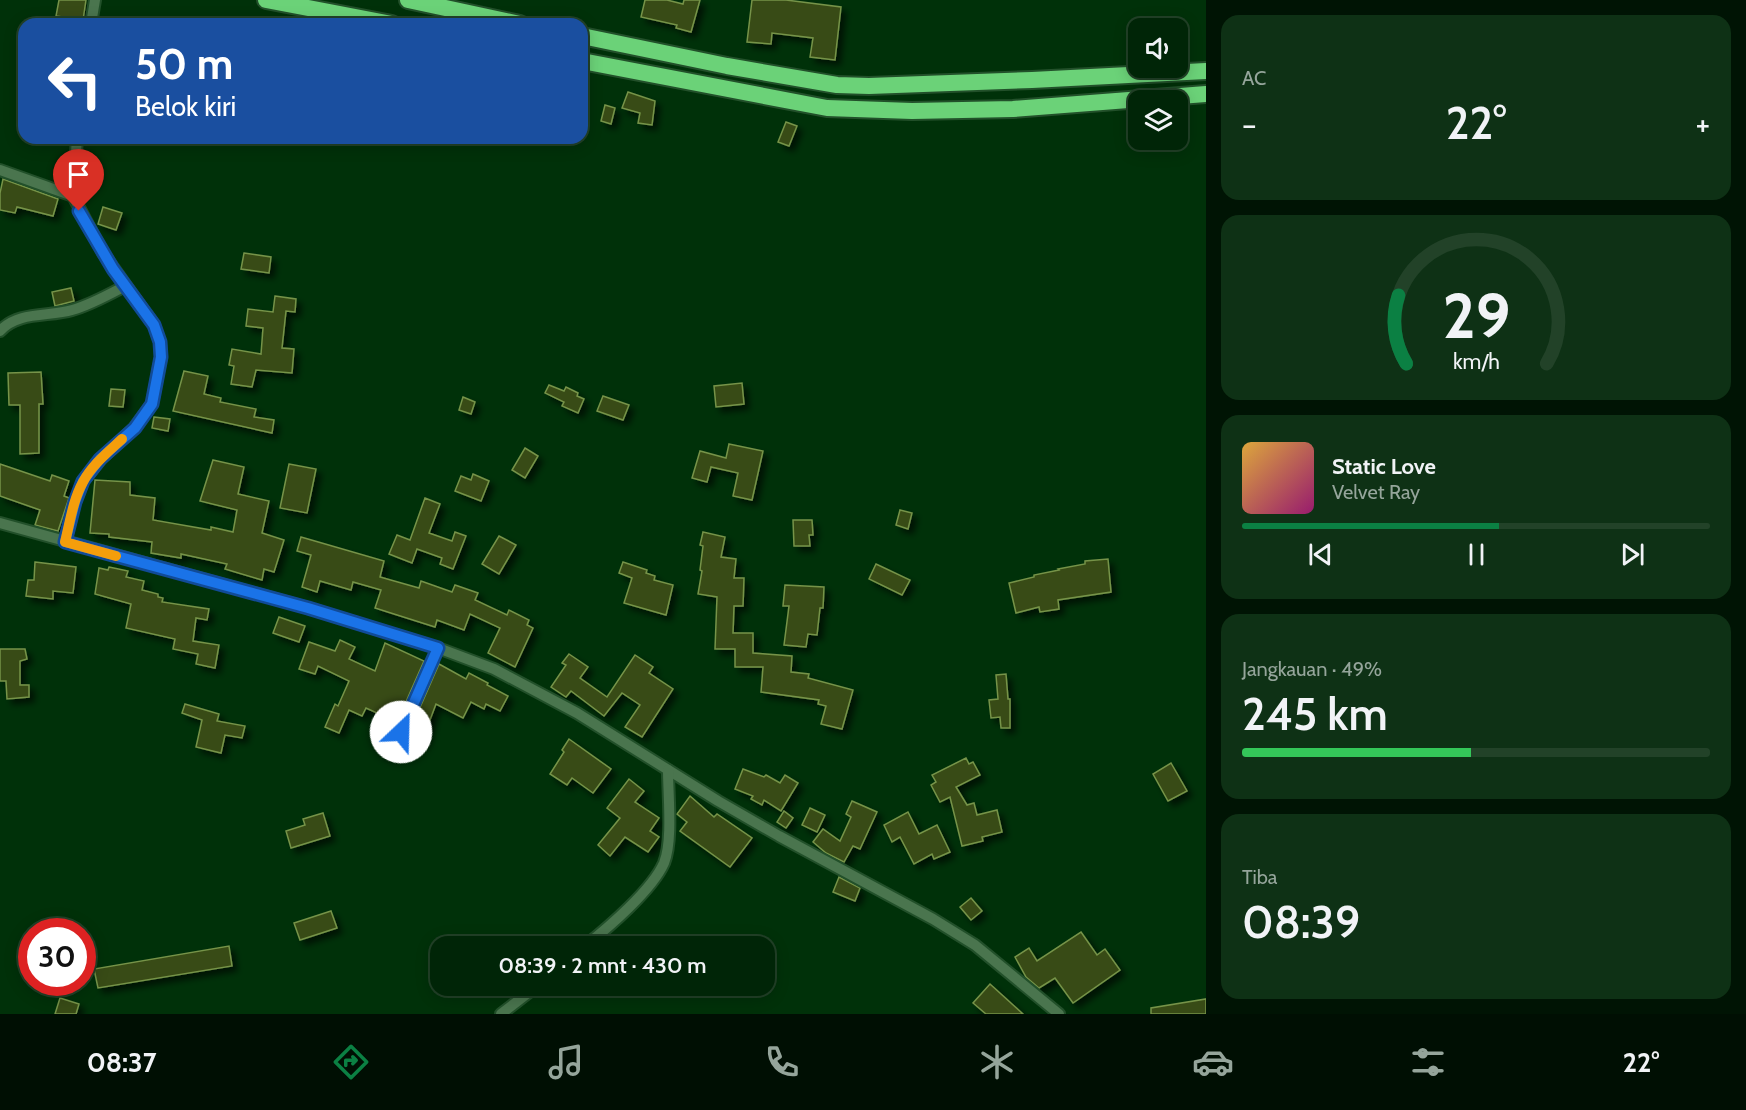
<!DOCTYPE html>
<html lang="id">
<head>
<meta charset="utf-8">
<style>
	body { margin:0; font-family:Cabin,sans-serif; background:#0e3115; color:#f1f3f6; height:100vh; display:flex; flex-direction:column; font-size:22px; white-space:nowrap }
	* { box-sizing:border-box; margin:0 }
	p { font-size:20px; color:#95a59b }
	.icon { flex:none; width:33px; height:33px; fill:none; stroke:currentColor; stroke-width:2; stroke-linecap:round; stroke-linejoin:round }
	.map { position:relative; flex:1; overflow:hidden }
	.side { display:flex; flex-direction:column; gap:15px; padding:15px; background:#001404; width:540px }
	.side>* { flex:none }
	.banner { position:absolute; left:18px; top:18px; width:570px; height:126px; border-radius:18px; box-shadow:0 3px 15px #0003,0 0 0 2px #224228; background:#1a4fa0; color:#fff; overflow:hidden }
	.tools { position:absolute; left:1128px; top:18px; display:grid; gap:12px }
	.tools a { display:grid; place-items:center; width:60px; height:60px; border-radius:12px; background:#002507; box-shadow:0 3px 15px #0003,0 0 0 2px #224228; font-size:30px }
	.speed { position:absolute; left:18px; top:918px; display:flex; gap:12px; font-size:30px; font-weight:700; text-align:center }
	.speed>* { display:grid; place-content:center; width:78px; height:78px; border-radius:50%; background:#002507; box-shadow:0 3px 15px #0003,0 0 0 2px #224228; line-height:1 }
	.speed .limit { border:9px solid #d22; background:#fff; color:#111 }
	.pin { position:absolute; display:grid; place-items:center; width:51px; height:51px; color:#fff; margin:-62px -26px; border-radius:50% 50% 50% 0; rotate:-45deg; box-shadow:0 0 6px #0007 }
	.pin .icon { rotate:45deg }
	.me { position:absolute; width:66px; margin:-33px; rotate:24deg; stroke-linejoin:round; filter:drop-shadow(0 0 4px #0008) }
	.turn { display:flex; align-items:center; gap:21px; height:126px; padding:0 18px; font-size:27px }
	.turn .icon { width:78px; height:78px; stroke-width:2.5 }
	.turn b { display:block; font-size:42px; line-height:51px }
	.big { font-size:45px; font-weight:600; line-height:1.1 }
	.side .widget { flex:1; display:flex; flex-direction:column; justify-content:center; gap:9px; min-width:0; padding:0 21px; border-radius:18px; background:#0e3115 }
	.side .dial { align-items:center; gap:0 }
	.dial svg { height:156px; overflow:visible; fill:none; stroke:#224228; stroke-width:7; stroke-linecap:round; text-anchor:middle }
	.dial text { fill:#f1f3f6; stroke:none }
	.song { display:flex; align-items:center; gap:18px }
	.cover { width:72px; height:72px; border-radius:9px; background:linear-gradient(135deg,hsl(40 70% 55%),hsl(320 70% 35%)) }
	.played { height:6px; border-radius:3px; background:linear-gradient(90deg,#0b8043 55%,#224228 55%) }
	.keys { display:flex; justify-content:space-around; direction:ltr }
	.heat { display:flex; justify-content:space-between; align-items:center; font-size:33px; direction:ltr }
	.charge { height:9px; border-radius:4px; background:linear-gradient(90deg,#34c759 49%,#224228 0) }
	.trip { position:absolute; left:430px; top:936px; width:345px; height:60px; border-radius:18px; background:#002507; box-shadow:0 3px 15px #0003,0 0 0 2px #224228; font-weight:600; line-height:60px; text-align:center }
	.dock { display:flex; height:96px; justify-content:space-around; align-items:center; background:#000f03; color:#95a59b }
	.dock .icon { width:42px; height:42px }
	.dock .selected { color:#0b8043 }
	.dock b { font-size:27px; color:#f1f3f6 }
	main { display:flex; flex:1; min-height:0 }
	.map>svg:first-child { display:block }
	.building { fill:#384c13; stroke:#769349; stroke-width:1.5; filter:url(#shadow) }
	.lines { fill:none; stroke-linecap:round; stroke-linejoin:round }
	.minor-casing { stroke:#22502a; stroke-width:14 }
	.trunk-casing { stroke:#22502a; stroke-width:20 }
	.minor { stroke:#4a754e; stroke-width:10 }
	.trunk { stroke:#6bd278; stroke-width:16 }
	.route-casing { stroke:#114b97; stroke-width:15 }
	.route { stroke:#1a73e8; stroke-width:10 }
	.slow { stroke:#f59e0b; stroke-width:10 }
</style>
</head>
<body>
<main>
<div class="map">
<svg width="1206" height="1014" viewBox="0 0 1206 1014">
	<defs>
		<filter id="shadow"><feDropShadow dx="5" dy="5" stdDeviation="3" flood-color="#0009"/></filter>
	</defs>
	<rect width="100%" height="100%" fill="#003109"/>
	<!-- building -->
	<g class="building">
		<polygon points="59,0 86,0 83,20 56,16"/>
		<polygon points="645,0 667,0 683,4 684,0 700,0 691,32 676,28 677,25 641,17"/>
		<polygon points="752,0 786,0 841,7 835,60 810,57 813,38 772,33 771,44 747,42"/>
		<polygon points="628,92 655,101 652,125 638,123 640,113 622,108"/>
		<polygon points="605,105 615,108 611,124 601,121"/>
		<polygon points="786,122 797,126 789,146 778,142"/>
		<polygon points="3,179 58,199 53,216 17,207 15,213 0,210 0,193"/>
		<polygon points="103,207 122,213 116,230 98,224"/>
		<polygon points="244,253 271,257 269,273 241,269"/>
		<polygon points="71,288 74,301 55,306 52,292"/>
		<polygon points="275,296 296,299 295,312 286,311 282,348 294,349 292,373 256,370 252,387 231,384 234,366 229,365 232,349 261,354 263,328 246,326 248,309 273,312"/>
		<polygon points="184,371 208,376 204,394 221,398 220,402 256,409 254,417 274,420 272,433 173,411"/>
		<polygon points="41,372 43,404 39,404 39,453 20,454 20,405 9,405 8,373"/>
		<polygon points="742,383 744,404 716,407 714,386"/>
		<polygon points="549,385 564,391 566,387 578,393 577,396 584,399 578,413 562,406 564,402 545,393"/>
		<polygon points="111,389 125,390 123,407 109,406"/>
		<polygon points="603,396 629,405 623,420 597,411"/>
		<polygon points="463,397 475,402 471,414 459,410"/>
		<polygon points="154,417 170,419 168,431 152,428"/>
		<polygon points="729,444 763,451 752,500 733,496 738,473 711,467 707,482 692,478 700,451 726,458"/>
		<polygon points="525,448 538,456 525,478 512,470"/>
		<polygon points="213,460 244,467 238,494 269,501 262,533 284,540 274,572 264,569 262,580 225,569 227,564 181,554 181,558 151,553 152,542 109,537 109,534 90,533 95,480 130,482 130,495 155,498 153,520 211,530 211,527 233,532 237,510 200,501"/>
		<polygon points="0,464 50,481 52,475 69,481 64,496 69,498 58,531 35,525 40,510 0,496"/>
		<polygon points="289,464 316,469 307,513 280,508"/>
		<polygon points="473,474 489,481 481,501 455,491 461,476 471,480"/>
		<polygon points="425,498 440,504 429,533 452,541 455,532 466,536 453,569 440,564 442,558 417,549 412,563 389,554 397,535 410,540"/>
		<polygon points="900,510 912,513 908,529 896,525"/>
		<polygon points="793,520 812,520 813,535 809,535 810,546 794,546"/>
		<polygon points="703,532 725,537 721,557 736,559 734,578 744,578 743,606 734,606 733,633 753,633 753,653 792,656 791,672 809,674 808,678 853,690 842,729 821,724 826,706 818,704 819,700 761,692 763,667 735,667 735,649 715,649 717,597 698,594 702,571 700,570 703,546 700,545"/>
		<polygon points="499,536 516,545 499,574 482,564"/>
		<polygon points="301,537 384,561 380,577 419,588 421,581 452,592 455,585 478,593 475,600 507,615 509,610 529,620 527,625 533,628 515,667 488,653 500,628 470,614 464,630 437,620 435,627 375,608 381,590 353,582 351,590 320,581 317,592 302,587 311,555 297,551"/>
		<polygon points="1108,559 1111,592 1058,600 1059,609 1040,612 1039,607 1016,613 1009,583 1034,577 1034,575 1059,570 1058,569 1085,564 1085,561"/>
		<polygon points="35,562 76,567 73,593 53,591 53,599 26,596 28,580 34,580"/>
		<polygon points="623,562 647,570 646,573 655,576 654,580 673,585 666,615 624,603 632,578 619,573"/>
		<polygon points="876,564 910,580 902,595 869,579"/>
		<polygon points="109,567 128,571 126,577 144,581 142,590 158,594 158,597 163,598 162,602 209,609 207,620 196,618 193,641 219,645 215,668 196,664 198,654 173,649 175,639 126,628 131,604 95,594 99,568 108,570"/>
		<polygon points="785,585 824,587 823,608 820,608 817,635 808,634 806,647 784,645 789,606 783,606"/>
		<polygon points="279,617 305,626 299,642 273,633"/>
		<polygon points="340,640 355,647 349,659 375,671 385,643 424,661 397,722 366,708 362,716 349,710 339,733 325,727 335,704 338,706 349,681 318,666 315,674 299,669 309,642 335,651"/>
		<polygon points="0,649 25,649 27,659 20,661 20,685 29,685 29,697 7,699 6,681 0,681"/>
		<polygon points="569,654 588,667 580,678 607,697 635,655 653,667 649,673 673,689 642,737 625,727 640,705 622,693 604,716 571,691 566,697 551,687 566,665 562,663"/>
		<polygon points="439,664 466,679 469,673 488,683 487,685 508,696 500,711 486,704 484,709 471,702 463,718 436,704 422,741 408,735"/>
		<polygon points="1006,674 1008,699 1010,699 1010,728 1001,728 1000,717 991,718 989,700 998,699 996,675"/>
		<polygon points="185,704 219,714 217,721 245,726 242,738 225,735 221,753 196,747 202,720 182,713"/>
		<polygon points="383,739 393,744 389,754 378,748"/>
		<polygon points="569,739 611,769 593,793 572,778 567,785 550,774 564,752 562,750"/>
		<polygon points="966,758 969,764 973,762 980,775 956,787 967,805 974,803 977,815 997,810 1002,832 982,837 983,841 962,846 950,797 940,802 931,785 936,782 932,775"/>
		<polygon points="1171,763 1187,791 1168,801 1153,774"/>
		<polygon points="743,769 764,777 766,775 780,783 785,775 798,783 781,811 764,800 762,805 751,799 753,796 735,789"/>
		<polygon points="629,779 644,791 635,802 659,818 650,831 659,837 648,852 625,837 610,856 598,845 620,818 607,808"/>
		<polygon points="690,796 714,817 717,814 752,838 730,867 680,831 687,822 677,814"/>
		<polygon points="852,801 877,812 860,849 853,846 844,862 826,853 813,842 823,829 840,841 851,817 846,814"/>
		<polygon points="810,808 825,815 817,832 802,825"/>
		<polygon points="784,811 793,818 786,828 777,822"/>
		<polygon points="908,812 919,834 937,825 950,852 934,859 932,854 914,864 900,837 892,842 884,825"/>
		<polygon points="323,813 330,836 291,848 286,831 305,825 303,819"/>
		<polygon points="839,877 860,888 855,901 833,892"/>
		<polygon points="971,898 982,911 971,920 960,907"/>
		<polygon points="331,911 337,928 300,940 294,923"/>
		<polygon points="1081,932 1097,955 1105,949 1120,970 1073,1003 1055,978 1039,988 1026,977 1015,957 1029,948 1037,961"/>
		<polygon points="229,946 232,966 98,988 94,969"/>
		<polygon points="990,984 1023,1014 986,1014 973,1003"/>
		<polygon points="60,998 79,1004 76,1014 55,1014"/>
		<polygon points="1206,999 1206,1014 1151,1014 1151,1008"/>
	</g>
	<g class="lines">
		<!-- minor casing -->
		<g class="minor-casing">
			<g id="minor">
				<polyline points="91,24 95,0"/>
				<polyline points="0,170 73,196"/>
				<path d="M0 331C18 311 49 317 72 310 90 305 108 295 125 286"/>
				<polyline points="0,523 308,608 438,648 494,669 577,713 718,801 779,836 933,919 975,945 1059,1014"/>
				<polyline points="65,542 75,502 83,481 101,459 134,428 152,404 161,357 160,342 154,325 103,253 73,196 77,138"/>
				<polyline points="401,732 438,648"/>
				<path d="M585 946C609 927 652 890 664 863 673 841 668 795 668 770"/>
				<polyline points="501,1014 537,986"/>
			</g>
		</g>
		<!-- trunk casing -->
		<g class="trunk-casing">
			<g id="trunk">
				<polyline points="266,0 392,24"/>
				<polyline points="408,0 520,24"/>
				<polyline points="582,36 727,66 837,85 869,86 1032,80 1206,71"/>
				<polyline points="582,61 827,108 912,111 1013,109 1206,94"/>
			</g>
		</g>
		<!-- minor -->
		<use href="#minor" class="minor"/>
		<!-- trunk -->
		<use href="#trunk" class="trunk"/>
	</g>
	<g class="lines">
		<!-- route casing -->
		<g class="route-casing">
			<polyline id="route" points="79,211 113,269 154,325 160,342 161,357 152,404 135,428 100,459 83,481 75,502 65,542 308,608 438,648 401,732"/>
		</g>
		<!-- route -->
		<use href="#route" class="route"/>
		<!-- slow -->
		<path class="slow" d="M116 556 65 542C70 522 73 500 83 482 92 465 108 452 122 439"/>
	</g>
</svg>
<div class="tools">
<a><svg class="icon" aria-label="sound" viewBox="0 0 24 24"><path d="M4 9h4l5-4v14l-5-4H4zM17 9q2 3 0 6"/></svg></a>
<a><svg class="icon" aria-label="layers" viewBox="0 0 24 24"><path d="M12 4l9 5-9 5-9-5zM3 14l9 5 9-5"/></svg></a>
</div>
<div class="speed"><div class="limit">30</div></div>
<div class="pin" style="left:79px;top:211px;background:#d93025"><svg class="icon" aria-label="arrive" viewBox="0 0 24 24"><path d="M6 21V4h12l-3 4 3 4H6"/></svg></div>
<svg class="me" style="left:401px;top:732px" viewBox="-20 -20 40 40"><circle r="19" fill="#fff"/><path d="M0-13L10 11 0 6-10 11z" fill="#1a73e8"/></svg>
<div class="trip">08:39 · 2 mnt · 430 m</div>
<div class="banner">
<div class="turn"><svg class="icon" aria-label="left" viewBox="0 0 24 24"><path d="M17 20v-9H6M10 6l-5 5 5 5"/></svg><div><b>50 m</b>Belok kiri</div></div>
</div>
</div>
<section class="side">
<div class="widget"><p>AC</p>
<div class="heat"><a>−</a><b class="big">22°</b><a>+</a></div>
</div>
<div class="widget dial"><svg viewBox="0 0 100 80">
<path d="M14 69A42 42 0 1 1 86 69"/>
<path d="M14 69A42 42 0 0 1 10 34" stroke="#0b8043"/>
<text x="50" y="56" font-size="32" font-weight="700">29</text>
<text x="50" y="72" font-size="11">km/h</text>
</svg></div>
<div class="widget">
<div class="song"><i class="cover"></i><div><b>Static Love</b><p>Velvet Ray</p></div></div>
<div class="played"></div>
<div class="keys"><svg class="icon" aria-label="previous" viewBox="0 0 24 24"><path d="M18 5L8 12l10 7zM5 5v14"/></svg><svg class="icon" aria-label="pause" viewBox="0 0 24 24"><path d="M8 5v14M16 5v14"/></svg><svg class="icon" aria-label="next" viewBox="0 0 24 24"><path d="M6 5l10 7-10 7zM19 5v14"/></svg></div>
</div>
<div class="widget"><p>Jangkauan · 49%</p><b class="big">245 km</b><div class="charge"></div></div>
<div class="widget"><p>Tiba</p><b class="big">08:39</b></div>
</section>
</main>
<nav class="dock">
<b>08:37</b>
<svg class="icon selected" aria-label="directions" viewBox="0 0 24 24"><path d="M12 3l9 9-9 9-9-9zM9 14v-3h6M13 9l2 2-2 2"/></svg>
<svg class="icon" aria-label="music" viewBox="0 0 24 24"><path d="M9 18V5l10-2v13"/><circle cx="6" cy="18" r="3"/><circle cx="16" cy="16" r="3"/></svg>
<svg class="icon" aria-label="phone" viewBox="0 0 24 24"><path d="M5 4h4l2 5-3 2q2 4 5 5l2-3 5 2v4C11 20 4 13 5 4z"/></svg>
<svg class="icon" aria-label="climate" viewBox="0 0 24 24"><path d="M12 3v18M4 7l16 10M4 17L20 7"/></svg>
<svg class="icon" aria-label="car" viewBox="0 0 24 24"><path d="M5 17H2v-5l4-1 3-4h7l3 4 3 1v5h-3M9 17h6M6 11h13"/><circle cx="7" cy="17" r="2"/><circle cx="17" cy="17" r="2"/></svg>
<svg class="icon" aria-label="filters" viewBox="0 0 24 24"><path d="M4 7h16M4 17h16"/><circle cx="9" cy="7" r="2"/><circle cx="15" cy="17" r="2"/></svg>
<b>22°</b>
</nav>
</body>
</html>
